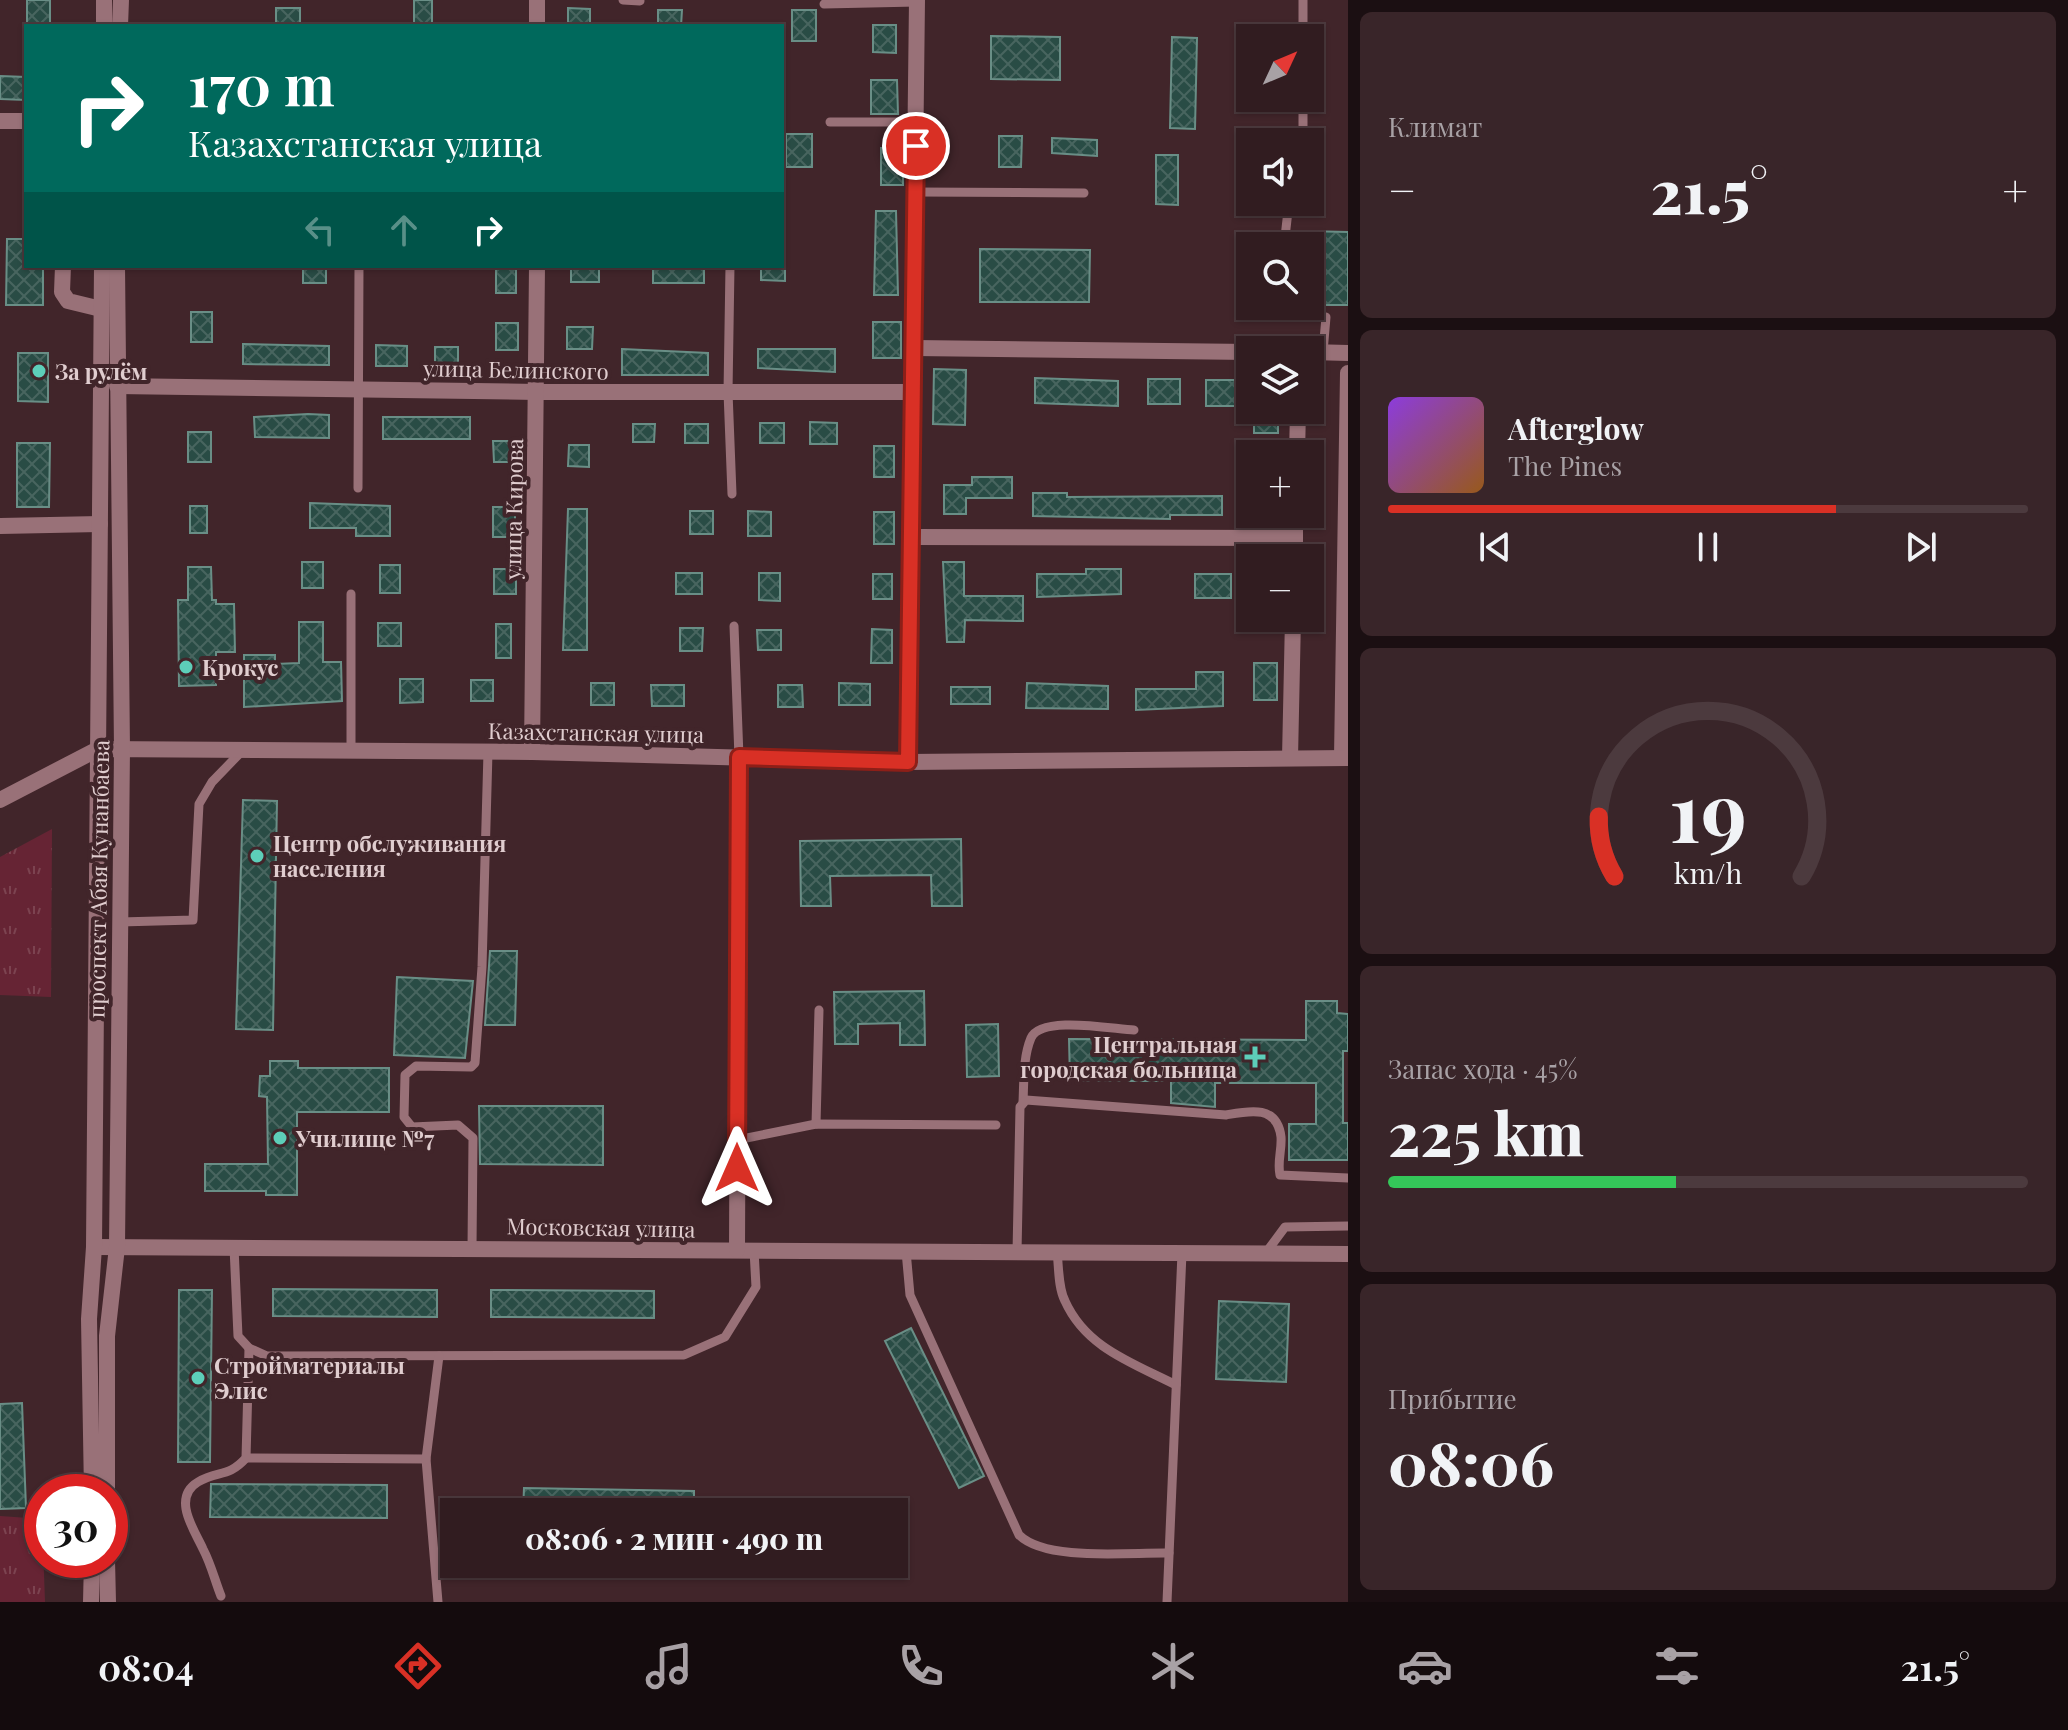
<!DOCTYPE html>
<html lang="ru">
<head>
<meta charset="utf-8">
<style>
	body { margin:0; font-family:"Playfair Display",serif; background:#392529; color:#f1f3f6; height:100vh; display:flex; flex-direction:column; font-size:30px; white-space:nowrap }
	* { box-sizing:border-box; margin:0 }
	p { font-size:26px; color:#a8a1a5 }
	.icon { flex:none; width:44px; height:44px; fill:none; stroke:currentColor; stroke-width:2; stroke-linecap:round; stroke-linejoin:round }
	.map { position:relative; flex:1; overflow:hidden }
	.panel { display:flex; flex-direction:column; gap:12px; padding:12px; background:#1b0f12; width:720px }
	.panel>* { flex:none }
	.top-card { position:absolute; left:24px; top:24px; width:760px; height:244px; border-radius:0px; box-shadow:0 2px 6px #0004,0 0 0 2px #4c3a3e; background:#00695c; color:#fff; overflow:hidden }
	.needle { width:52px; rotate:46deg }
	.tools { position:absolute; left:1236px; top:24px; display:grid; gap:16px }
	.tools a { display:grid; place-items:center; width:88px; height:88px; border-radius:0px; background:#311c20; box-shadow:0 2px 6px #0004,0 0 0 2px #4c3a3e; font-size:40px }
	.speed { position:absolute; left:24px; top:1474px; display:flex; gap:16px; font-size:40px; font-weight:700; text-align:center }
	.speed>* { display:grid; place-content:center; width:104px; height:104px; border-radius:50%; background:#311c20; box-shadow:0 2px 6px #0004,0 0 0 2px #4c3a3e; line-height:1 }
	.speed .limit { border:12px solid #d22; background:#fff; color:#111 }
	.pin { position:absolute; display:grid; place-items:center; width:68px; height:68px; color:#fff; margin:-34px; border:4px solid #fff; border-radius:50%; box-shadow:0 2px 8px #0007 }
	.me { position:absolute; width:88px; margin:-44px; rotate:0deg; stroke-linejoin:round; filter:drop-shadow(0 0 6px #0008) }
	.turn { display:flex; align-items:center; gap:28px; height:168px; padding:0 32px; font-size:36px }
	.turn .icon { width:104px; height:104px; stroke-width:2.5 }
	.turn b { display:block; font-size:56px; line-height:68px }
	.lanes { display:flex; align-items:center; height:76px; padding:0 32px; background:#0003; justify-content:center; gap:40px; direction:ltr }
	.lanes .off { opacity:.35 }
	.big { font-size:60px; font-weight:800; line-height:1.1 }
	.panel .widget { flex:1; display:flex; flex-direction:column; justify-content:center; gap:12px; min-width:0; padding:0 28px; border-radius:12px; background:#392529 }
	.panel .dial { align-items:center; gap:0 }
	.dial svg { height:208px; overflow:visible; fill:none; stroke:#4c3a3e; stroke-width:7; stroke-linecap:round; text-anchor:middle }
	.dial text { fill:#f1f3f6; stroke:none }
	.song { display:flex; align-items:center; gap:24px }
	.cover { width:96px; height:96px; border-radius:12px; background:linear-gradient(135deg,hsl(270 70% 55%),hsl(30 70% 35%)) }
	.played { height:8px; border-radius:4px; background:linear-gradient(90deg,#d93025 70%,#4c3a3e 70%) }
	.keys { display:flex; justify-content:space-around; direction:ltr }
	.heat { display:flex; justify-content:space-between; align-items:center; font-size:44px; direction:ltr }
	.charge { height:12px; border-radius:6px; background:linear-gradient(90deg,#34c759 45%,#4c3a3e 0) }
	.trip { position:absolute; left:440px; top:1498px; width:468px; height:80px; border-radius:0px; background:#311c20; box-shadow:0 2px 6px #0004,0 0 0 2px #4c3a3e; font-weight:800; line-height:80px; text-align:center }
	.menu { display:flex; height:128px; justify-content:space-around; align-items:center; background:#140b0d; color:#a8a1a5 }
	.menu .icon { width:56px; height:56px }
	.menu .active { color:#d93025 }
	.menu b { font-size:36px; color:#f1f3f6 }
	main { display:flex; flex:1; min-height:0 }
	.map>svg:first-child { display:block }
	.park { fill:url(#park-tufts) }
	.building { fill:url(#building-cross-hatch); stroke:#698e86; stroke-width:2 }
	.lines { fill:none; stroke-linecap:round; stroke-linejoin:round }
	.lane { stroke:#997178; stroke-width:9 }
	.street { stroke:#997178; stroke-width:16 }
	.route-casing { stroke:#8d1f18; stroke-width:20 }
	.route { stroke:#d93025; stroke-width:14 }
	.poi-dot { fill:#5dceb9; stroke:#41252a; stroke-width:3 }
	.labels { text-anchor:middle; dominant-baseline:central; stroke-width:8; stroke-linejoin:round; paint-order:stroke }
	.street-label { font-size:22px; fill:#e0cdcf; stroke:#41252a }
	.poi-label { font-size:22px; font-weight:bold; fill:#e0cdcf; stroke:#41252a; text-anchor:start }
</style>
</head>
<body>
<main>
<div class="map">
<svg width="1348" height="1602" viewBox="0 0 1348 1602">
	<defs>
		<pattern id="park-tufts" width="24" height="20" patternUnits="userSpaceOnUse" patternTransform="scale(2)"><rect width="24" height="20" fill="#662434"/><path d="M3 7l-1-3M5 7V3M7 7l1-3M15 17l-1-3M17 17v-4M19 17l1-3" fill="none" stroke="#7c4350"/></pattern>
		<pattern id="building-cross-hatch" width="8" height="8" patternUnits="userSpaceOnUse" patternTransform="scale(2)"><rect width="8" height="8" fill="#294c45"/><path d="M0 0l8 8M0 8l8-8" fill="none" stroke="#48655f"/></pattern>
	</defs>
	<rect width="100%" height="100%" fill="#41252a"/>
	<!-- park -->
	<g class="park">
		<polygon points="52,829 51,997 0,995 0,857"/>
		<polygon points="0,1516 42,1519 45,1602 0,1602"/>
	</g>
	<!-- building -->
	<g class="building">
		<rect x="27" y="0" width="23" height="26"/>
		<rect x="414" y="0" width="18" height="26"/>
		<rect x="276" y="8" width="24" height="18"/>
		<polygon points="568,8 590,9 590,26 568,26"/>
		<polygon points="658,10 682,10 681,26 658,26"/>
		<rect x="792" y="10" width="24" height="31"/>
		<polygon points="873,25 896,25 896,53 873,52"/>
		<polygon points="991,36 1060,37 1060,80 991,79"/>
		<polygon points="1172,37 1197,38 1195,129 1170,128"/>
		<polygon points="0,76 26,77 26,100 0,99"/>
		<polygon points="871,80 897,80 898,114 871,114"/>
		<rect x="786" y="134" width="26" height="33"/>
		<polygon points="999,136 1022,136 1021,167 999,167"/>
		<polygon points="1052,138 1097,140 1097,156 1052,153"/>
		<rect x="881" y="148" width="22" height="37"/>
		<polygon points="1156,155 1178,155 1178,205 1156,204"/>
		<polygon points="876,211 896,211 898,295 874,295"/>
		<polygon points="1305,231 1348,232 1348,305 1310,305 1310,246 1305,246"/>
		<polygon points="7,239 26,239 26,266 43,266 43,305 6,305"/>
		<polygon points="980,249 1090,250 1089,302 980,302"/>
		<rect x="303" y="266" width="23" height="17"/>
		<rect x="496" y="266" width="20" height="27"/>
		<rect x="571" y="266" width="28" height="16"/>
		<rect x="653" y="266" width="51" height="17"/>
		<polygon points="761,266 785,266 785,281 761,280"/>
		<rect x="191" y="312" width="21" height="30"/>
		<rect x="873" y="322" width="28" height="36"/>
		<rect x="496" y="323" width="22" height="27"/>
		<polygon points="567,327 593,327 592,349 567,349"/>
		<polygon points="243,344 329,346 329,365 243,364"/>
		<polygon points="376,345 407,346 407,366 376,366"/>
		<rect x="435" y="347" width="23" height="19"/>
		<polygon points="622,349 708,353 708,375 622,375"/>
		<polygon points="758,349 835,349 835,372 758,368"/>
		<polygon points="18,353 48,353 48,402 18,401"/>
		<polygon points="934,369 966,370 965,425 933,424"/>
		<polygon points="1035,378 1118,381 1118,406 1035,403"/>
		<rect x="1148" y="379" width="32" height="25"/>
		<rect x="1206" y="380" width="32" height="26"/>
		<rect x="1254" y="410" width="24" height="23"/>
		<polygon points="308,414 329,415 329,438 255,437 254,417"/>
		<rect x="383" y="417" width="87" height="22"/>
		<polygon points="810,422 837,423 837,444 810,444"/>
		<rect x="760" y="423" width="24" height="20"/>
		<polygon points="633,424 655,424 654,442 633,442"/>
		<rect x="685" y="424" width="23" height="19"/>
		<rect x="188" y="432" width="23" height="30"/>
		<polygon points="493,441 519,441 519,462 494,462"/>
		<polygon points="17,443 50,443 49,507 17,507"/>
		<polygon points="569,445 589,445 589,467 568,466"/>
		<rect x="874" y="446" width="20" height="31"/>
		<polygon points="972,477 1012,477 1012,498 966,498 966,514 944,514 944,485 972,485"/>
		<polygon points="1033,493 1067,493 1067,497 1222,496 1222,515 1170,515 1170,519 1033,516"/>
		<polygon points="310,503 390,506 390,536 356,536 356,528 310,528"/>
		<rect x="190" y="506" width="17" height="27"/>
		<rect x="493" y="507" width="22" height="30"/>
		<polygon points="568,509 587,509 587,650 563,650"/>
		<rect x="690" y="511" width="23" height="23"/>
		<polygon points="748,511 771,512 771,536 748,536"/>
		<rect x="874" y="512" width="20" height="32"/>
		<rect x="302" y="562" width="21" height="26"/>
		<polygon points="943,562 964,562 964,596 1023,596 1023,621 965,620 964,642 947,642"/>
		<rect x="380" y="565" width="20" height="28"/>
		<polygon points="188,567 211,567 212,600 216,600 216,604 234,604 235,652 216,652 216,685 179,686 178,600 188,600"/>
		<rect x="494" y="569" width="22" height="25"/>
		<polygon points="1086,569 1121,569 1121,594 1037,597 1037,574 1086,574"/>
		<rect x="676" y="573" width="26" height="21"/>
		<polygon points="759,573 780,573 780,601 759,600"/>
		<rect x="873" y="574" width="19" height="25"/>
		<rect x="1195" y="574" width="36" height="24"/>
		<rect x="1251" y="618" width="27" height="13"/>
		<polygon points="299,622 323,622 323,662 341,662 342,701 244,707 244,655 275,655 275,664 299,663"/>
		<rect x="378" y="623" width="23" height="23"/>
		<rect x="496" y="624" width="15" height="34"/>
		<polygon points="680,628 703,628 702,651 680,651"/>
		<polygon points="872,629 892,630 892,663 871,663"/>
		<polygon points="757,630 781,630 781,650 758,650"/>
		<rect x="1254" y="663" width="23" height="37"/>
		<polygon points="1196,672 1223,672 1223,706 1136,710 1136,689 1196,689"/>
		<polygon points="400,679 423,679 423,702 400,703"/>
		<rect x="471" y="680" width="22" height="21"/>
		<rect x="591" y="683" width="23" height="22"/>
		<polygon points="839,683 870,684 870,705 839,705"/>
		<polygon points="1027,683 1108,686 1108,709 1026,708"/>
		<polygon points="651,685 684,685 684,706 652,706"/>
		<polygon points="778,685 802,685 803,707 778,707"/>
		<rect x="951" y="687" width="39" height="17"/>
		<polygon points="243,800 277,801 273,1030 236,1029"/>
		<polygon points="961,839 962,906 932,906 931,875 830,876 831,906 801,906 800,841"/>
		<polygon points="490,951 517,951 515,1025 485,1025"/>
		<polygon points="397,977 473,981 465,1058 394,1055"/>
		<polygon points="924,991 925,1045 900,1045 900,1023 858,1024 858,1044 835,1044 834,992"/>
		<polygon points="1306,1001 1337,1001 1337,1013 1348,1014 1348,1051 1343,1051 1343,1123 1348,1123 1348,1160 1289,1160 1289,1124 1316,1124 1316,1083 1215,1083 1215,1107 1171,1103 1171,1081 1070,1081 1069,1039 1306,1040"/>
		<polygon points="998,1024 999,1076 967,1077 966,1025"/>
		<polygon points="270,1061 298,1061 298,1068 389,1068 389,1112 297,1112 297,1195 266,1195 266,1191 205,1191 205,1164 268,1164 267,1097 259,1096 260,1076 270,1076"/>
		<polygon points="479,1106 603,1106 603,1165 480,1164"/>
		<polygon points="273,1289 437,1290 437,1317 273,1316"/>
		<polygon points="179,1290 212,1290 210,1462 178,1462"/>
		<polygon points="491,1290 654,1291 654,1318 491,1317"/>
		<polygon points="1219,1301 1289,1304 1286,1382 1216,1379"/>
		<polygon points="911,1328 984,1476 959,1488 885,1341"/>
		<polygon points="22,1403 26,1508 0,1509 0,1404"/>
		<polygon points="211,1484 387,1485 387,1518 210,1517"/>
		<polygon points="524,1488 694,1491 694,1512 523,1512"/>
	</g>
	<g class="lines">
		<!-- lane -->
		<g class="lane">
			<polyline points="623,0 640,1"/>
			<polyline points="1303,0 1303,38"/>
			<polyline points="824,4 917,2"/>
			<polyline points="1303,98 1303,142"/>
			<polyline points="830,122 916,122"/>
			<polyline points="916,192 1084,193"/>
			<polyline points="1284,246 1289,202"/>
			<polyline points="730,266 728,392 732,494"/>
			<polyline points="1278,306 1277,315 1326,317 1323,352"/>
			<polyline points="358,488 359,266"/>
			<polyline points="734,626 739,757"/>
			<polyline points="351,751 351,594"/>
			<polyline points="120,922 193,920 199,804 212,782 242,751"/>
			<path d="M1023 1102C1024 1081 1023 1057 1031 1038 1041 1015 1112 1029 1134 1030"/>
			<polyline points="816,1124 819,1010"/>
			<polyline points="737,1140 816,1124 996,1125"/>
			<polyline points="234,1247 238,1336 249,1348 267,1356 684,1355 725,1337 756,1287 754,1250"/>
			<polyline points="472,1248 473,1138 458,1125 412,1127 404,1117 405,1075 416,1066 471,1067 475,1063 482,967 488,752"/>
			<path d="M906 1251 910 1295 1019 1535C1046 1562 1131 1552 1169 1553"/>
			<path d="M1017 1252 1020 1107 1026 1100 1226 1115C1248 1111 1277 1104 1281 1137 1282 1150 1277 1162 1280 1175L1348 1178"/>
			<path d="M1057 1252C1059 1267 1058 1288 1065 1301 1086 1348 1133 1363 1176 1385"/>
			<polyline points="1265,1254 1285,1227 1348,1226"/>
			<polyline points="246,1458 426,1459 438,1602"/>
			<polyline points="426,1459 439,1356"/>
			<path d="M221 1596C215 1581 211 1564 203 1549 195 1531 171 1498 198 1482 218 1470 228 1478 246 1458L249 1348"/>
			<polyline points="1167,1602 1182,1253"/>
		</g>
		<!-- street -->
		<g class="street">
			<polyline points="104,26 104,0"/>
			<polyline points="120,26 121,0"/>
			<polyline points="537,26 537,0"/>
			<polyline points="0,121 26,121"/>
			<polyline points="63,266 62,292 68,301 101,309"/>
			<polyline points="914,348 1250,352"/>
			<polyline points="1310,352 1348,353"/>
			<polyline points="117,386 537,392 913,392"/>
			<polyline points="1297,454 1298,410"/>
			<polyline points="0,526 100,524"/>
			<polyline points="912,537 1295,538"/>
			<polyline points="1295,558 1295,514"/>
			<polyline points="532,752 537,266"/>
			<polyline points="1290,758 1293,618"/>
			<polyline points="1342,758 1348,373"/>
			<polyline points="908,762 917,0"/>
			<polyline points="0,800 98,749 532,752 908,762 1348,758"/>
			<polyline points="94,1247 1348,1254"/>
			<polyline points="737,1250 739,757"/>
			<polyline points="92,1492 89,1319 94,1247 102,266"/>
			<polyline points="107,1492 107,1336 117,1247 122,749 117,266"/>
			<polyline points="107,1560 108,1602"/>
			<polyline points="91,1602 92,1560"/>
		</g>
	</g>
	<g class="lines">
		<!-- route casing -->
		<g class="route-casing">
			<polyline id="route" points="737,1168 739,757 908,762 916,146"/>
		</g>
		<!-- route -->
		<use href="#route" class="route"/>
	</g>
	<!-- markers -->
	<g class="poi-dot">
		<circle cx="39" cy="371" r="8"/>
		<circle cx="186" cy="667" r="8"/>
		<circle cx="257" cy="856" r="8"/>
		<path d="M1251 1045h8v8h8v8h-8v8h-8v-8h-8v-8h8z"/>
		<circle cx="280" cy="1138" r="8"/>
		<circle cx="198" cy="1378" r="8"/>
	</g>
	<g class="labels">
		<!-- street labels -->
		<g class="street-label">
			<text transform="translate(516 369) rotate(1)">улица Белинского</text>
			<text transform="translate(513 509) rotate(-89)">улица Кирова</text>
			<text transform="translate(596 732) rotate(1)">Казахстанская улица</text>
			<text transform="translate(98 879) rotate(-89)">проспект Абая Кунанбаева</text>
			<text transform="translate(601 1227) rotate(1)">Московская улица</text>
		</g>
		<!-- poi labels -->
		<g class="poi-label">
			<text x="55" y="371">За рулём</text>
			<text x="202" y="667">Крокус</text>
			<text x="273" y="843">Центр обслуживания<tspan x="273" dy="25">населения</tspan></text>
			<text x="1237" y="1044" text-anchor="end">Центральная<tspan x="1237" dy="25">городская больница</tspan></text>
			<text x="296" y="1138">Училище №7</text>
			<text x="214" y="1365">Стройматериалы<tspan x="214" dy="25">Элис</tspan></text>
		</g>
	</g>
</svg>
<div class="tools">
<a><svg class="needle" viewBox="-14 -14 28 28"><path d="M0-13l5 13h-10z" fill="#e53935"/><path d="M0 13l5-13h-10z" fill="#a8a1a5"/></svg></a>
<a><svg class="icon" aria-label="sound" viewBox="0 0 24 24"><path d="M4 9h4l5-4v14l-5-4H4zM17 9q2 3 0 6"/></svg></a>
<a><svg class="icon" aria-label="search" viewBox="0 0 24 24"><circle cx="10" cy="10" r="6"/><path d="M15 15l6 6"/></svg></a>
<a><svg class="icon" aria-label="layers" viewBox="0 0 24 24"><path d="M12 4l9 5-9 5-9-5zM3 14l9 5 9-5"/></svg></a>
<a>+</a>
<a>−</a>
</div>
<div class="speed"><div class="limit">30</div></div>
<div class="pin" style="left:916px;top:146px;background:#d93025"><svg class="icon" aria-label="arrive" viewBox="0 0 24 24"><path d="M6 21V4h12l-3 4 3 4H6"/></svg></div>
<svg class="me" style="left:737px;top:1168px" viewBox="-20 -20 40 40"><path d="M0-17L14 15 0 8-14 15z" fill="#d93025" stroke="#fff" stroke-width="4"/></svg>
<div class="trip">08:06 · 2 мин · 490 m</div>
<div class="top-card">
<div class="turn"><svg class="icon" aria-label="right" viewBox="0 0 24 24"><path d="M7 20v-9h11M14 6l5 5-5 5"/></svg><div><b>170 m</b>Казахстанская улица</div></div>
<div class="lanes"><svg class="icon off" aria-label="left" viewBox="0 0 24 24"><path d="M17 20v-9H6M10 6l-5 5 5 5"/></svg><svg class="icon off" aria-label="ahead" viewBox="0 0 24 24"><path d="M12 20V5M6 11l6-6 6 6"/></svg><svg class="icon" aria-label="right" viewBox="0 0 24 24"><path d="M7 20v-9h11M14 6l5 5-5 5"/></svg></div>
</div>
</div>
<section class="panel">
<div class="widget"><p>Климат</p>
<div class="heat"><a>−</a><b class="big">21.5°</b><a>+</a></div>
</div>
<div class="widget">
<div class="song"><i class="cover"></i><div><b>Afterglow</b><p>The Pines</p></div></div>
<div class="played"></div>
<div class="keys"><svg class="icon" aria-label="previous" viewBox="0 0 24 24"><path d="M18 5L8 12l10 7zM5 5v14"/></svg><svg class="icon" aria-label="pause" viewBox="0 0 24 24"><path d="M8 5v14M16 5v14"/></svg><svg class="icon" aria-label="next" viewBox="0 0 24 24"><path d="M6 5l10 7-10 7zM19 5v14"/></svg></div>
</div>
<div class="widget dial"><svg viewBox="0 0 100 80">
<path d="M14 69A42 42 0 1 1 86 69"/>
<path d="M14 69A42 42 0 0 1 8 46" stroke="#d93025"/>
<text x="50" y="56" font-size="32" font-weight="700">19</text>
<text x="50" y="72" font-size="11">km/h</text>
</svg></div>
<div class="widget"><p>Запас хода · 45%</p><b class="big">225 km</b><div class="charge"></div></div>
<div class="widget"><p>Прибытие</p><b class="big">08:06</b></div>
</section>
</main>
<nav class="menu">
<b>08:04</b>
<svg class="icon active" aria-label="directions" viewBox="0 0 24 24"><path d="M12 3l9 9-9 9-9-9zM9 14v-3h6M13 9l2 2-2 2"/></svg>
<svg class="icon" aria-label="music" viewBox="0 0 24 24"><path d="M9 18V5l10-2v13"/><circle cx="6" cy="18" r="3"/><circle cx="16" cy="16" r="3"/></svg>
<svg class="icon" aria-label="phone" viewBox="0 0 24 24"><path d="M5 4h4l2 5-3 2q2 4 5 5l2-3 5 2v4C11 20 4 13 5 4z"/></svg>
<svg class="icon" aria-label="climate" viewBox="0 0 24 24"><path d="M12 3v18M4 7l16 10M4 17L20 7"/></svg>
<svg class="icon" aria-label="car" viewBox="0 0 24 24"><path d="M5 17H2v-5l4-1 3-4h7l3 4 3 1v5h-3M9 17h6M6 11h13"/><circle cx="7" cy="17" r="2"/><circle cx="17" cy="17" r="2"/></svg>
<svg class="icon" aria-label="filters" viewBox="0 0 24 24"><path d="M4 7h16M4 17h16"/><circle cx="9" cy="7" r="2"/><circle cx="15" cy="17" r="2"/></svg>
<b>21.5°</b>
</nav>
</body>
</html>
